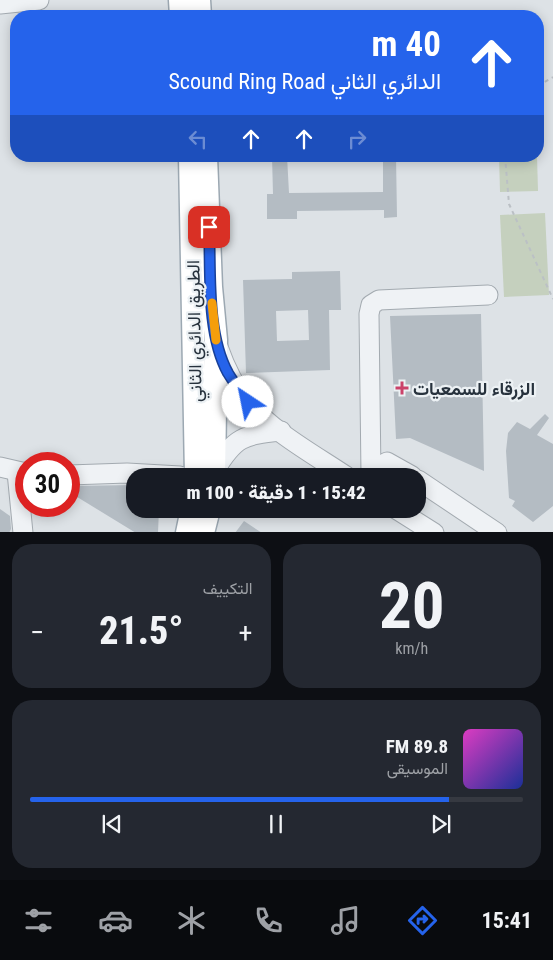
<!DOCTYPE html>
<html lang="ar">
<head>
<meta charset="utf-8">
<style>
	body { margin:0; font-family:"Roboto Condensed",Vazirmatn,sans-serif; background:#242831; color:#f1f3f6; direction:rtl; height:100vh; display:flex; flex-direction:column; font-size:19px; white-space:nowrap }
	* { box-sizing:border-box; margin:0 }
	p { font-size:16px; color:#9ea1a6 }
	.icon { flex:none; width:28px; height:28px; fill:none; stroke:currentColor; stroke-width:2; stroke-linecap:round; stroke-linejoin:round }
	.map { position:relative; height:532px; overflow:hidden; direction:ltr }
	.drawer { display:flex; flex-direction:column; gap:12px; padding:12px; background:#0d0f14; flex:1 }
	.drawer>* { flex:none }
	.hud { position:absolute; left:10px; top:10px; width:534px; height:152px; border-radius:20px; box-shadow:0 2px 12px #0003; direction:rtl; background:#2563eb; color:#fff; overflow:hidden }
	.speed { position:absolute; left:15px; top:452px; display:flex; gap:10px; font-size:25px; font-weight:700; text-align:center }
	.speed>* { display:grid; place-content:center; width:65px; height:65px; border-radius:50%; background:#171b24; box-shadow:0 2px 12px #0003; line-height:1 }
	.speed .limit { border:8px solid #d22; background:#fff; color:#111 }
	.pin { position:absolute; display:grid; place-items:center; width:42px; height:42px; color:#fff; margin:-21px; border-radius:10px; box-shadow:0 2px 8px #0006 }
	.me { position:absolute; width:55px; margin:-28px; rotate:326deg; stroke-linejoin:round; filter:drop-shadow(0 0 4px #0008) }
	.turn { display:flex; align-items:center; gap:18px; height:105px; padding:0 20px; font-size:22px }
	.turn .icon { width:65px; height:65px; stroke-width:2.5 }
	.turn b { display:block; font-size:35px; line-height:42px }
	.lanes { display:flex; align-items:center; height:48px; padding:0 20px; background:#0003; justify-content:center; gap:25px; direction:ltr }
	.lanes .off { opacity:.35 }
	.big { font-size:38px; font-weight:800; line-height:1.1 }
	.drawer .card { flex:1; display:flex; flex-direction:column; justify-content:center; gap:8px; min-width:0; padding:0 18px; border-radius:20px; background:#242831 }
	.drawer .dial { align-items:center; gap:0 }
	.dial b { font-size:65px; line-height:1 }
	.song { display:flex; align-items:center; gap:15px }
	.cover { width:60px; height:60px; border-radius:8px; background:linear-gradient(135deg,hsl(310 70% 55%),hsl(230 70% 35%)) }
	.played { height:5px; border-radius:2px; background:linear-gradient(90deg,#2563eb 85%,#363941 85%) }
	.keys { display:flex; justify-content:space-around; direction:ltr }
	.heat { display:flex; justify-content:space-between; align-items:center; font-size:28px; direction:ltr }
	.drawer .tiles { flex:1; display:grid; gap:12px; grid-template-columns:1fr 1fr }
	.card:last-child { grid-column:span 2 }
	.trip { position:absolute; left:126px; top:468px; width:300px; height:50px; border-radius:20px; background:#171b24; box-shadow:0 2px 12px #0003; font-weight:800; line-height:50px; text-align:center; direction:rtl }
	.menu { display:flex; height:80px; justify-content:space-around; align-items:center; background:#090b0e; color:#9ea1a6 }
	.menu .icon { width:35px; height:35px }
	.menu .selected { color:#2563eb }
	.menu b { font-size:22px; color:#f1f3f6 }
	.map>svg:first-child { display:block }
	.green { fill:#c5d0be }
	.building { fill:#b4bcc3; fill-rule:evenodd }
	.lines { fill:none; stroke-linecap:round; stroke-linejoin:round }
	.minor-casing { stroke:#a3aab0; stroke-width:21 }
	.major-casing { stroke:#9ca8b2; stroke-width:25 }
	.path { stroke:#bbc0c5; stroke-width:2; stroke-dasharray:4 4; stroke-linecap:butt }
	.minor { stroke:#eff2f5; stroke-width:19 }
	.major { stroke:#fff; stroke-width:22 }
	.route-casing { stroke:#184099; stroke-width:12 }
	.route { stroke:#2563eb; stroke-width:9 }
	.slow { stroke:#f59e0b; stroke-width:9 }
	.poi-dot { fill:#cb426a; stroke:#ecf1f4; stroke-width:2 }
	.labels { text-anchor:middle; dominant-baseline:central; stroke-width:4.5; stroke-linejoin:round; paint-order:stroke }
	.street-label { font-size:18px; fill:#27323d; stroke:#ecf1f4 }
	.poi-label { font-size:18px; font-weight:bold; fill:#27323d; stroke:#ecf1f4; text-anchor:start }
</style>
</head>
<body>
<div class="map">
<svg width="553" height="533" viewBox="0 0 553 533">
	<rect width="100%" height="100%" fill="#dde2e6"/>
	<!-- green -->
	<g class="green">
		<polygon points="499,156 537,156 538,191 500,192"/>
		<polygon points="545,213 549,295 504,297 500,215"/>
	</g>
	<!-- building -->
	<g class="building">
		<polygon points="272,156 287,156 289,193 383,192 383,156 396,156 397,217 384,218 384,210 297,211 297,219 267,219 267,194 273,194"/>
		<path d="M340 271 341 310H329L330 370 246 373 243 280 292 279V272ZM308 310 309 340 277 341 276 311Z"/>
		<polygon points="481,314 484,471 410,438 396,439 390,316"/>
		<polygon points="545,414 549,418 537,435 553,444 553,506 533,522 512,506 515,501 509,498 506,451 508,433 517,422 530,429"/>
		<polygon points="135,485 135,509 159,509 158,533 136,533 69,492 69,486"/>
		<polygon points="0,509 10,516 11,529 9,533 0,533"/>
		<polygon points="244,521 262,533 235,533"/>
	</g>
	<g class="lines">
		<!-- minor casing -->
		<g class="minor-casing">
			<g id="minor">
				<polyline points="0,4 39,0"/>
				<path d="M218 347C225 367 234 386 247 402 273 432 313 454 346 476"/>
				<polyline points="0,467 26,473"/>
				<path d="M215 470C235 437 243 435 281 431"/>
				<polyline points="17,472 23,533"/>
				<polyline points="69,475 127,473 180,476"/>
				<polyline points="371,475 369,314 371,305 379,300 488,295"/>
				<polyline points="370,476 375,469 387,462 412,476"/>
				<polyline points="418,480 497,533"/>
				<polyline points="396,509 434,533"/>
			</g>
		</g>
		<!-- major casing -->
		<g class="major-casing">
			<g id="major">
				<polyline points="180,0 181,16"/>
				<polyline points="199,0 200,16"/>
				<polyline points="190,156 196,476"/>
				<polyline points="206,156 211,287 216,340 214,476"/>
				<polyline points="187,533 192,509"/>
				<polyline points="203,533 209,509"/>
			</g>
		</g>
		<!-- path -->
		<g class="path">
			<polyline points="538,86 553,77"/>
			<polyline points="505,156 509,204 553,299"/>
		</g>
		<!-- minor -->
		<use href="#minor" class="minor"/>
		<!-- major -->
		<use href="#major" class="major"/>
	</g>
	<g class="lines">
		<!-- route casing -->
		<g class="route-casing">
			<path id="route" d="M209 227C211 271 206 333 228 373 234 383 241 392 248 402"/>
		</g>
		<!-- route -->
		<use href="#route" class="route"/>
		<!-- slow -->
		<polyline class="slow" points="212,303 216,340"/>
	</g>
	<!-- markers -->
	<path class="poi-dot" d="M399.5 380.5h5v5h5v5h-5v5h-5v-5h-5v-5h5z"/>
	<g class="labels">
		<!-- street labels -->
		<g class="street-label">
			<text transform="translate(194 331) rotate(-91)">الطريق الدائري الثاني</text>
		</g>
		<!-- poi labels -->
		<g class="poi-label">
			<text x="413" y="388">الزرقاء للسمعيات</text>
		</g>
	</g>
</svg>
<div class="speed"><div class="limit">30</div></div>
<div class="pin" style="left:209px;top:227px;background:#d93025"><svg class="icon" aria-label="arrive" viewBox="0 0 24 24"><path d="M6 21V4h12l-3 4 3 4H6"/></svg></div>
<svg class="me" style="left:248px;top:402px" viewBox="-20 -20 40 40"><circle r="19" fill="#fff"/><path d="M0-13L10 11 0 6-10 11z" fill="#2563eb"/></svg>
<div class="trip">15:42 · 1 دقيقة · 100 m</div>
<div class="hud">
<div class="turn"><svg class="icon" aria-label="ahead" viewBox="0 0 24 24"><path d="M12 20V5M6 11l6-6 6 6"/></svg><div><b>40 m</b>الدائري الثاني Scound Ring Road</div></div>
<div class="lanes"><svg class="icon off" aria-label="left" viewBox="0 0 24 24"><path d="M17 20v-9H6M10 6l-5 5 5 5"/></svg><svg class="icon" aria-label="ahead" viewBox="0 0 24 24"><path d="M12 20V5M6 11l6-6 6 6"/></svg><svg class="icon" aria-label="ahead" viewBox="0 0 24 24"><path d="M12 20V5M6 11l6-6 6 6"/></svg><svg class="icon off" aria-label="right" viewBox="0 0 24 24"><path d="M7 20v-9h11M14 6l5 5-5 5"/></svg></div>
</div>
</div>
<section class="drawer">
<div class="tiles">
<div class="card dial"><b>20</b><p>km/h</p></div>
<div class="card"><p>التكييف</p>
<div class="heat"><a>−</a><b class="big">21.5°</b><a>+</a></div>
</div>
<div class="card">
<div class="song"><i class="cover"></i><div><b>89.8 FM</b><p>الموسيقى</p></div></div>
<div class="played"></div>
<div class="keys"><svg class="icon" aria-label="previous" viewBox="0 0 24 24"><path d="M18 5L8 12l10 7zM5 5v14"/></svg><svg class="icon" aria-label="pause" viewBox="0 0 24 24"><path d="M8 5v14M16 5v14"/></svg><svg class="icon" aria-label="next" viewBox="0 0 24 24"><path d="M6 5l10 7-10 7zM19 5v14"/></svg></div>
</div>
</div>
</section>
<nav class="menu">
<b>15:41</b>
<svg class="icon selected" aria-label="directions" viewBox="0 0 24 24"><path d="M12 3l9 9-9 9-9-9zM9 14v-3h6M13 9l2 2-2 2"/></svg>
<svg class="icon" aria-label="music" viewBox="0 0 24 24"><path d="M9 18V5l10-2v13"/><circle cx="6" cy="18" r="3"/><circle cx="16" cy="16" r="3"/></svg>
<svg class="icon" aria-label="phone" viewBox="0 0 24 24"><path d="M5 4h4l2 5-3 2q2 4 5 5l2-3 5 2v4C11 20 4 13 5 4z"/></svg>
<svg class="icon" aria-label="climate" viewBox="0 0 24 24"><path d="M12 3v18M4 7l16 10M4 17L20 7"/></svg>
<svg class="icon" aria-label="car" viewBox="0 0 24 24"><path d="M5 17H2v-5l4-1 3-4h7l3 4 3 1v5h-3M9 17h6M6 11h13"/><circle cx="7" cy="17" r="2"/><circle cx="17" cy="17" r="2"/></svg>
<svg class="icon" aria-label="filters" viewBox="0 0 24 24"><path d="M4 7h16M4 17h16"/><circle cx="9" cy="7" r="2"/><circle cx="15" cy="17" r="2"/></svg>
</nav>
</body>
</html>
